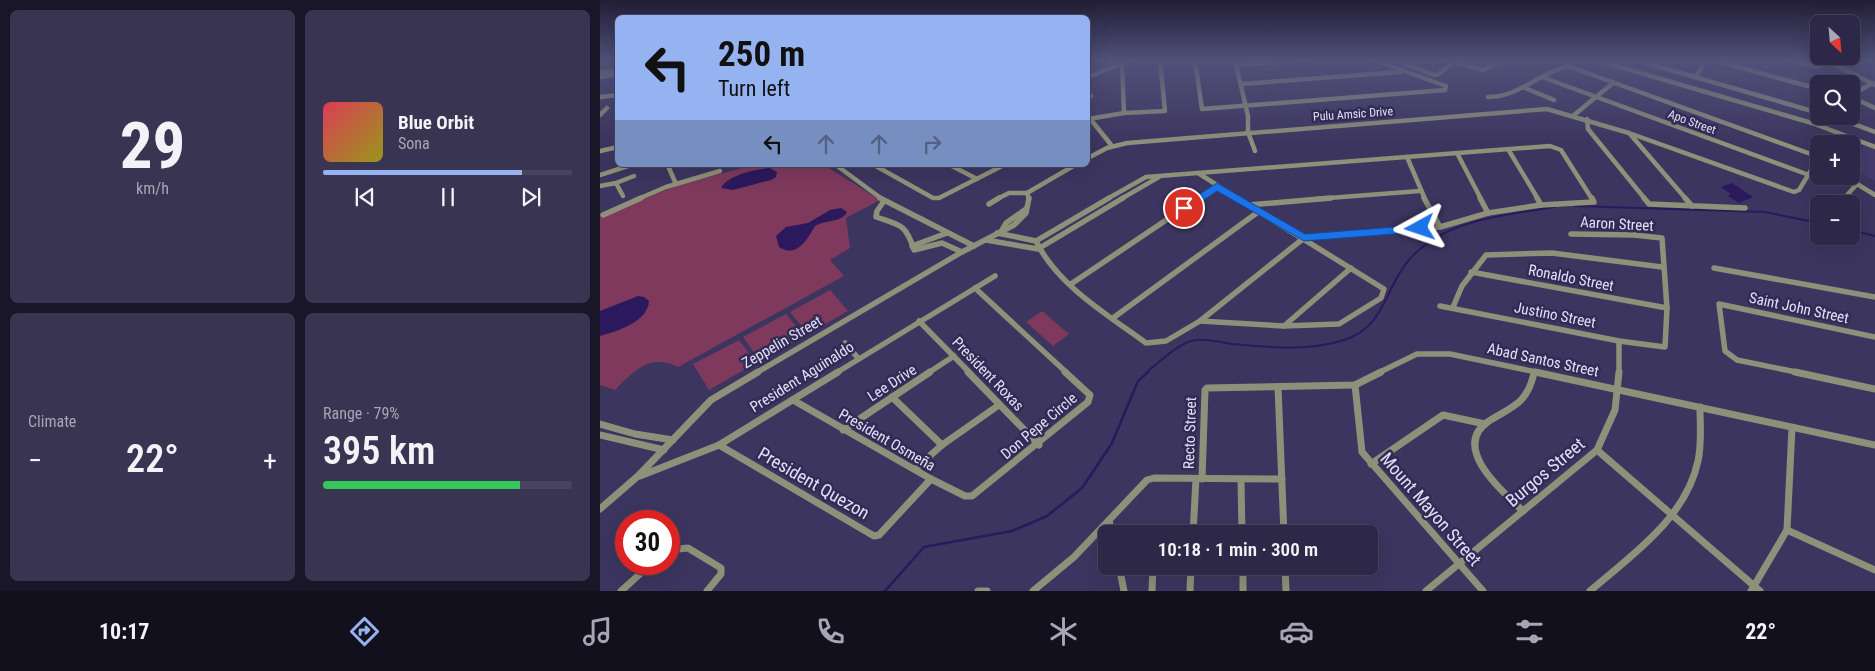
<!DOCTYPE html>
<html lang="en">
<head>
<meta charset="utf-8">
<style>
	body { margin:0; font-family:"Roboto Condensed",sans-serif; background:#393452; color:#f1f3f6; height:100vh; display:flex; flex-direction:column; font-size:19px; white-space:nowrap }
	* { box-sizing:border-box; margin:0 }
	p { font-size:16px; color:#a7a6b4 }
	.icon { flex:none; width:28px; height:28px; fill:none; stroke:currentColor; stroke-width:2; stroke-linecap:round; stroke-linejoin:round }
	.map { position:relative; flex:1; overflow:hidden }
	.sheet { display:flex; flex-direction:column; gap:10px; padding:10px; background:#191627; width:600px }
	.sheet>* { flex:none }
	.guide { position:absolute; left:15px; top:15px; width:475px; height:152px; border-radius:8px; box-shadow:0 5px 20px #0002,0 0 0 1px #484460; background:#95b2f1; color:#111; overflow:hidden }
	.needle { width:32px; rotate:154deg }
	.controls { position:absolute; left:1210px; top:15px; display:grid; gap:10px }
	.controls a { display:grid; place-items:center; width:50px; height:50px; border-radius:8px; background:#2d2847; box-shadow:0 5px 20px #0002,0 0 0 1px #484460; font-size:25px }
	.speed { position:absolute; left:15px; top:510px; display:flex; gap:10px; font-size:25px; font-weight:700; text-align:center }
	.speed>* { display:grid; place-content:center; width:65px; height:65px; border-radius:50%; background:#2d2847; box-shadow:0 5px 20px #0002,0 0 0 1px #484460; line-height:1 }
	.speed .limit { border:8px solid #d22; background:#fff; color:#111 }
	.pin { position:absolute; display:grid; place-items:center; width:42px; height:42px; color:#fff; margin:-21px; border:2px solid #fff; border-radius:50%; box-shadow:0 1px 5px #0007 }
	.me { position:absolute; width:55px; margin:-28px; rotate:265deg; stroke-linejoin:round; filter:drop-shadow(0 0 4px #0008) }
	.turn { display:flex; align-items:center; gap:18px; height:105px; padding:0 20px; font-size:22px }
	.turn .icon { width:65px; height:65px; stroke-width:2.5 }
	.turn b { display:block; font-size:35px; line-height:42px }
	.lanes { display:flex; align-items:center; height:48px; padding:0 20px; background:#0003; justify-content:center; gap:25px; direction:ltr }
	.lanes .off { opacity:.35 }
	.big { font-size:38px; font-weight:600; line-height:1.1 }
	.sheet .tile { flex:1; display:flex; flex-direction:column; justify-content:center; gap:8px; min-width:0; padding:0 18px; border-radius:8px; background:#393452 }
	.sheet .dial { align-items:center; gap:0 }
	.dial b { font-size:65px; line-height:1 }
	.song { display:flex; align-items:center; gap:15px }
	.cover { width:60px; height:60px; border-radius:8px; background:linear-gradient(135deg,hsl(350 70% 55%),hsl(60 70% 35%)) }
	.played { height:5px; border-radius:2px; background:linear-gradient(90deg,#95b2f1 80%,#484460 80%) }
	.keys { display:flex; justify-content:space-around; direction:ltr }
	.heat { display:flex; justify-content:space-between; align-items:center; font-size:28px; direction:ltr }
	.charge { height:8px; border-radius:4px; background:linear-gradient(90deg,#34c759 79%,#484460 0) }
	.sheet .tiles { flex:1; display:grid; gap:10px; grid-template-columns:repeat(2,1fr) }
	.trip { position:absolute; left:498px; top:525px; width:280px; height:50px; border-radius:8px; background:#2d2847; box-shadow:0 5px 20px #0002,0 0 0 1px #484460; font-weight:600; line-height:50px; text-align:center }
	.dock { display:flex; height:80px; justify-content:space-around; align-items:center; background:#12101c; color:#a7a6b4 }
	.dock .icon { width:35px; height:35px }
	.dock .current { color:#95b2f1 }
	.dock b { font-size:22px; color:#f1f3f6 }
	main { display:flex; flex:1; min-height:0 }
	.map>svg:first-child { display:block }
	.built { fill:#443b6c }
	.green { fill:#7e395c }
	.water { fill:#2c195d }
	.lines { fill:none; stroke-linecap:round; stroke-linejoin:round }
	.stream-far1 { stroke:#2c195d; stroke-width:2 }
	.stream { stroke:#2c195d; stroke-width:2.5 }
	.minor-far2 { stroke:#8e9079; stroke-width:4.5 }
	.minor-far1 { stroke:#8e9079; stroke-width:5.5 }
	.minor { stroke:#8e9079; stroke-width:7 }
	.tertiary { stroke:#8e9079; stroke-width:5.5 }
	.route { fill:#1a73e8; stroke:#114b97 }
	.labels { text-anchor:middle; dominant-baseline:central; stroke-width:5; stroke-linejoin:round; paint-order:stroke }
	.far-street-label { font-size:12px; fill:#e2e0fa; stroke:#322b54 }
	.street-label { font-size:15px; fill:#e2e0fa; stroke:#322b54 }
	.near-street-label { font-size:18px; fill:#e2e0fa; stroke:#322b54 }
</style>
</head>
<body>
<main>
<section class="sheet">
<div class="tiles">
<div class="tile dial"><b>29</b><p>km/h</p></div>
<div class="tile">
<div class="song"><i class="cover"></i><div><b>Blue Orbit</b><p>Sona</p></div></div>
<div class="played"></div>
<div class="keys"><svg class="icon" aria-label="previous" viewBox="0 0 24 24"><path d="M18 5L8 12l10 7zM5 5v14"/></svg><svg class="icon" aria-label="pause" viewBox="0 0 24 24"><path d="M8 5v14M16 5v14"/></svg><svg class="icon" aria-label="next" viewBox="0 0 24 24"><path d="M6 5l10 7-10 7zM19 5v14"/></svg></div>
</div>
<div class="tile"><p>Climate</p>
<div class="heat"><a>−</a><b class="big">22°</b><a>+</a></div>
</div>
<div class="tile"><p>Range · 79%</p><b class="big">395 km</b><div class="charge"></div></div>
</div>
</section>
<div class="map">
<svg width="1275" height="591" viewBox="0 0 1275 591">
	<rect width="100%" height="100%" fill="#3c355f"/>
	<!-- built -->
	<polygon class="built" points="1264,145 1275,149 1275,181 1253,168"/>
	<!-- green -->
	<g class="green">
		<path d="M154 165H224L280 200 246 218 250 248 230 260 244 276 78 367C50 353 34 371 15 390L0 385V217L78 185Z"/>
		<polygon points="230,290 248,311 208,334 190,312"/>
		<polygon points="442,311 469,334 453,346 426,322"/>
		<polygon points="186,314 204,336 160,361 143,337"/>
		<polygon points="139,340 156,363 109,390 93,364"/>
	</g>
	<!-- water -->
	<g class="water">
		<path d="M170 168 177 172 176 177 171 180 133 190 121 188C127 175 156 169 170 168Z"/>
		<polygon points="1132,183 1153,197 1139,203 1128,196 1131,194 1121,187"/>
		<path d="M241 208 247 212C241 223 228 219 215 226 208 238 197 259 179 247L176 236 186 227 208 223 230 210Z"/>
		<path d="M38 296 44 297 49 301C48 322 17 331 0 336V311Z"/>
	</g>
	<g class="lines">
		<!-- stream-far1 -->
		<g class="stream-far1">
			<polyline points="975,206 1165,212 1219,223"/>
			<polyline points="1251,230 1275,236"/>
			<path d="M546 373C558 363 581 341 596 340 607 339 620 342 631 344 667 347 707 352 744 340 785 327 784 290 808 261 843 219 906 215 955 207"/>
		</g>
		<!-- stream -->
		<polyline class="stream" points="285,591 324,547 412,531 447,516 482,488 512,443 538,381 548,372"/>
		<!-- minor-far2 -->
		<g class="minor-far2">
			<polyline points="595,60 602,109 845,90 846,86 774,60"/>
			<polyline points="635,60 648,116 648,132 655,151"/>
			<polyline points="794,60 834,75 839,74 853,62"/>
			<polyline points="847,60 883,70 902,60"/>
			<polyline points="996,60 1212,123 1275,147"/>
			<polyline points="1036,60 1219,113"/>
			<polyline points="1112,60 1219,89"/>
			<polyline points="1189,60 1216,67 1228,61"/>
			<polyline points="1226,60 1275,85"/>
			<polyline points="522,64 524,113"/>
			<polyline points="637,65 706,60"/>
			<polyline points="0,77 18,74"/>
			<polyline points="488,77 530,60"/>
			<polyline points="942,77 1209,175"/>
			<polyline points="1096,77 1105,60"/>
			<polyline points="641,84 801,72"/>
			<polyline points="925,88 954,100"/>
			<polyline points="1251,95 1273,83"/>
			<polyline points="0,97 18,95"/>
			<polyline points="488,97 491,96"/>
			<path d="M888 97C919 97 939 73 968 66L1219 157"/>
			<polyline points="1251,97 1275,108"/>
			<polyline points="0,115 7,108"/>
			<polyline points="974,115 1013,83"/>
			<polyline points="488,116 512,146"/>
			<polyline points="1232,116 1275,132"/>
			<polyline points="488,119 524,113 565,111 560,60"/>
			<polyline points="987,119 988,129 1045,199"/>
			<polyline points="1030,134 1086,199"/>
			<polyline points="908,149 938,199"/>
			<polyline points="0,151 18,147"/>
			<polyline points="857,153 881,199"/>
			<polyline points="807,157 825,199"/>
			<polyline points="488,158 507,148 527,143 947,109 1029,133 1194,192 1199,190 1219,157"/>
			<polyline points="236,165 282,199"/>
			<polyline points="274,165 333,198 339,198 404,165"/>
			<polyline points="350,165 377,179"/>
			<polyline points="68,166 76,184"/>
			<polyline points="598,173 639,199"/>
			<polyline points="0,175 31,165"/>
			<polyline points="1244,176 1275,195"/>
			<polyline points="16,183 34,176"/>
			<polyline points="0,186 16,183 23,196"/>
			<polyline points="1248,194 1257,184"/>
			<polyline points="38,199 66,187 120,171"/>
			<polyline points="397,199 409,193 427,193"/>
			<polyline points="429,199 427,193 475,165"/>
			<polyline points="507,199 546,177 950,146 961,150 992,199"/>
			<polyline points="521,199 559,177"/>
			<polyline points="597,199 617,186"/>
			<polyline points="716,199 820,191"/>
		</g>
		<!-- minor-far1 -->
		<g class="minor-far1">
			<polyline points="280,198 374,246"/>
			<polyline points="824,198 840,227"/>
			<polyline points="880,198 888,213"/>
			<polyline points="937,198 941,205"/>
			<polyline points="1044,198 1049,204 1145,208"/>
			<polyline points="1085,198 1092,206"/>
			<path d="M284 201 277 211 276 217C300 225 306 224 314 250L342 243 362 252"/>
			<polyline points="389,204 399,198"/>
			<polyline points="648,205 731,198"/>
			<polyline points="3,215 41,198"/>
			<polyline points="402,230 406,223 426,209"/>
			<polyline points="397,233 436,241"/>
			<polyline points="386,240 438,249 523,198"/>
			<path d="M436 241C457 285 508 315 546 343L566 341 600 321 704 238 840 227 888 213 941 205 994 202 992 198"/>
			<polyline points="436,241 509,198"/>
			<polyline points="312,246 347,233"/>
			<polyline points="1114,268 1275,297"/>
			<polyline points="871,272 1067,308"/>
			<polyline points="471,284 599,198"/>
			<polyline points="375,288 467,373"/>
			<polyline points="840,306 1019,341 1065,347 1067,308 1062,238 1034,235 971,234"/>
			<polyline points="853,307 862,286 886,255 952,253 1062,267"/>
			<polyline points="513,318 658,212"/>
			<polyline points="319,321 370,373"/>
			<polyline points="600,321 684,326 739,324 781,298 784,289 637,198"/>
			<polyline points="684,326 751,268"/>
			<polyline points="245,343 258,358"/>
			<polyline points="156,373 362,252 414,225 426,213 429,198"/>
			<polyline points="236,373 395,276"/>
			<polyline points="328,373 354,356"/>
			<polyline points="778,373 817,354 850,354 941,373"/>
			<polyline points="1019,373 1019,341"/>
			<polyline points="1201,373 1137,360 1125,351 1119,304 1275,337"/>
		</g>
		<!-- minor -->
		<g class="minor">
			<polyline points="368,372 439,445"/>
			<polyline points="935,372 1275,445"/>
			<polyline points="1195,372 1275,389"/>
			<polyline points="755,385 762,452 883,591"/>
			<polyline points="678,387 684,534"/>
			<polyline points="292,397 342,445"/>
			<polyline points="193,400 331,479 365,496 372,496 488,402 490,395 465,372"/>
			<polyline points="0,424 35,434 73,440"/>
			<polyline points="243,430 330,372"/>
			<polyline points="0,435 64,450"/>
			<polyline points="119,445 274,536 279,535 331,479"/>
			<polyline points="997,450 1160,591"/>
			<polyline points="771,464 843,415 885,424"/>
			<polyline points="315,469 342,445 399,405"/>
			<polyline points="40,476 119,445 238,372"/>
			<polyline points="602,479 605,390 607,388 755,385 781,372"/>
			<polyline points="641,480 642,534"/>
			<polyline points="0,509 38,476 111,400 158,372"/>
			<path d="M923 511C904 493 849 447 889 421 913 406 927 404 934 373"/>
			<polyline points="509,520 512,534"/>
			<polyline points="1187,530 1275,570"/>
			<polyline points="593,534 596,479"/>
			<polyline points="69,550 88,548 121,568 121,574 107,591"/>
			<polyline points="519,566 524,591"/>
			<polyline points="643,566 643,591"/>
			<polyline points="685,566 686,591"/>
			<polyline points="21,591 51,564"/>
			<polyline points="378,591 387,591"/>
			<polyline points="433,591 474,557 547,480 554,478 682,479"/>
			<polyline points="552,591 553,566"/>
			<polyline points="590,591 591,566"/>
			<polyline points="826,591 997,450 1015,410 1019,372"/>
			<path d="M990 591C1032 555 1086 518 1098 461 1102 443 1100 425 1100 407"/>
			<polyline points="1151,591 1187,530 1192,428"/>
		</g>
		<!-- tertiary -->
		<polyline class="tertiary" points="0,73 18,70"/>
	</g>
	<!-- sky -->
	<linearGradient id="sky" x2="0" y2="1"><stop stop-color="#211d34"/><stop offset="0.42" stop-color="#50517a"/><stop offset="1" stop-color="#50517a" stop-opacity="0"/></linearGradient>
	<rect width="1275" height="143" fill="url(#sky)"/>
	<!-- route -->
	<polygon class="route" points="617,183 705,234 820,225 826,228 820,232 704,241 617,191 588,211 581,211 581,206"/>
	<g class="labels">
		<!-- far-street labels -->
		<g class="far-street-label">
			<text transform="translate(753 114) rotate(-4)">Pulu Amsic Drive</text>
			<text transform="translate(1092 122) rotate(20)">Apo Street</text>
		</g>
		<!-- street labels -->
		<g class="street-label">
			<text transform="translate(1017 224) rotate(3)">Aaron Street</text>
			<text transform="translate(971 278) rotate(11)">Ronaldo Street</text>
			<text transform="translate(1199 308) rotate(12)">Saint John Street</text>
			<text transform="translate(955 315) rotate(11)">Justino Street</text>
			<text transform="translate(182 342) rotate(-30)">Zeppelin Street</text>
			<text transform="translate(943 360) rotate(12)">Abad Santos Street</text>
			<text transform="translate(388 374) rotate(46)">President Roxas</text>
			<text transform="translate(202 377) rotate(-32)">President Aguinaldo</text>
			<text transform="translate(292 383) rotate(-33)">Lee Drive</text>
			<text transform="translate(439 426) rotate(-40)">Don Pepe Circle</text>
			<text transform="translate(590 433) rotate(-88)">Recto Street</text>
			<text transform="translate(287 440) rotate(30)">President Osmeña</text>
		</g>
		<!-- near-street labels -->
		<g class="near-street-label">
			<text transform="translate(945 472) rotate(-40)">Burgos Street</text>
			<text transform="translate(214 483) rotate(30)">President Quezon</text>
			<text transform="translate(831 509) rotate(49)">Mount Mayon Street</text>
		</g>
	</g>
</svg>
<div class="controls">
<a><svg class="needle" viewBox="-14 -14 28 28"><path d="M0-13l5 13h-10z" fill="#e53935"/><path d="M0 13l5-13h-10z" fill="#a7a6b4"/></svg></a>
<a><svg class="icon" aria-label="search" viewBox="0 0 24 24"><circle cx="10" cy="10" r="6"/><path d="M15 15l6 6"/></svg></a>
<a>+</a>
<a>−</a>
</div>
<div class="speed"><div class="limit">30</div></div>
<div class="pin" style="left:584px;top:208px;background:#d93025"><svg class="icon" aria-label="arrive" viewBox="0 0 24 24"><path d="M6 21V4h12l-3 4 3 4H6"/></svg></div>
<svg class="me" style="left:820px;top:228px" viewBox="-20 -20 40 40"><path d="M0-17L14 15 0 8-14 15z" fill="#1a73e8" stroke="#fff" stroke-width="4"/></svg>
<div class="trip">10:18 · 1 min · 300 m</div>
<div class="guide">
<div class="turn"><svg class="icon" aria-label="left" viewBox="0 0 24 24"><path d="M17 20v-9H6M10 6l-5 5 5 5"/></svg><div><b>250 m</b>Turn left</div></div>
<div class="lanes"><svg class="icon" aria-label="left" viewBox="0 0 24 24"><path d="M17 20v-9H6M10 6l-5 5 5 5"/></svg><svg class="icon off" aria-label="ahead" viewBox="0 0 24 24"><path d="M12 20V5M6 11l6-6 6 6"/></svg><svg class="icon off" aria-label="ahead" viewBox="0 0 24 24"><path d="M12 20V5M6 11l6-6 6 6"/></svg><svg class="icon off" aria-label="right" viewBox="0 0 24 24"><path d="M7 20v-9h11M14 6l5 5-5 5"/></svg></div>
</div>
</div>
</main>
<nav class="dock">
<b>10:17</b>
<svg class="icon current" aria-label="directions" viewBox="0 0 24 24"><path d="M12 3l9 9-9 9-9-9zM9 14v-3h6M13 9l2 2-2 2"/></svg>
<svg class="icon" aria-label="music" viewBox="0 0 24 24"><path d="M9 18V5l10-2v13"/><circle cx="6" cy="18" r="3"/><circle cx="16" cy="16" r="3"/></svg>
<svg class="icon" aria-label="phone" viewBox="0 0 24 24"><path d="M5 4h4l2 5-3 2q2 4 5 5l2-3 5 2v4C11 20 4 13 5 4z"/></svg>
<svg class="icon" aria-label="climate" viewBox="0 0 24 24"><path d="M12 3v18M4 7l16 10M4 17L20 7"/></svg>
<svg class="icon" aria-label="car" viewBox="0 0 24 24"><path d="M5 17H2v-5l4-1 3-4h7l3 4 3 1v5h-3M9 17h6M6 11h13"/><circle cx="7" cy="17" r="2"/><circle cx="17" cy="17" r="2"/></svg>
<svg class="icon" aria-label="filters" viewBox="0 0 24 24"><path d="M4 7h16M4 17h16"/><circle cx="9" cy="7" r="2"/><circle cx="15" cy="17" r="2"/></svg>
<b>22°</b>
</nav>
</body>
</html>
